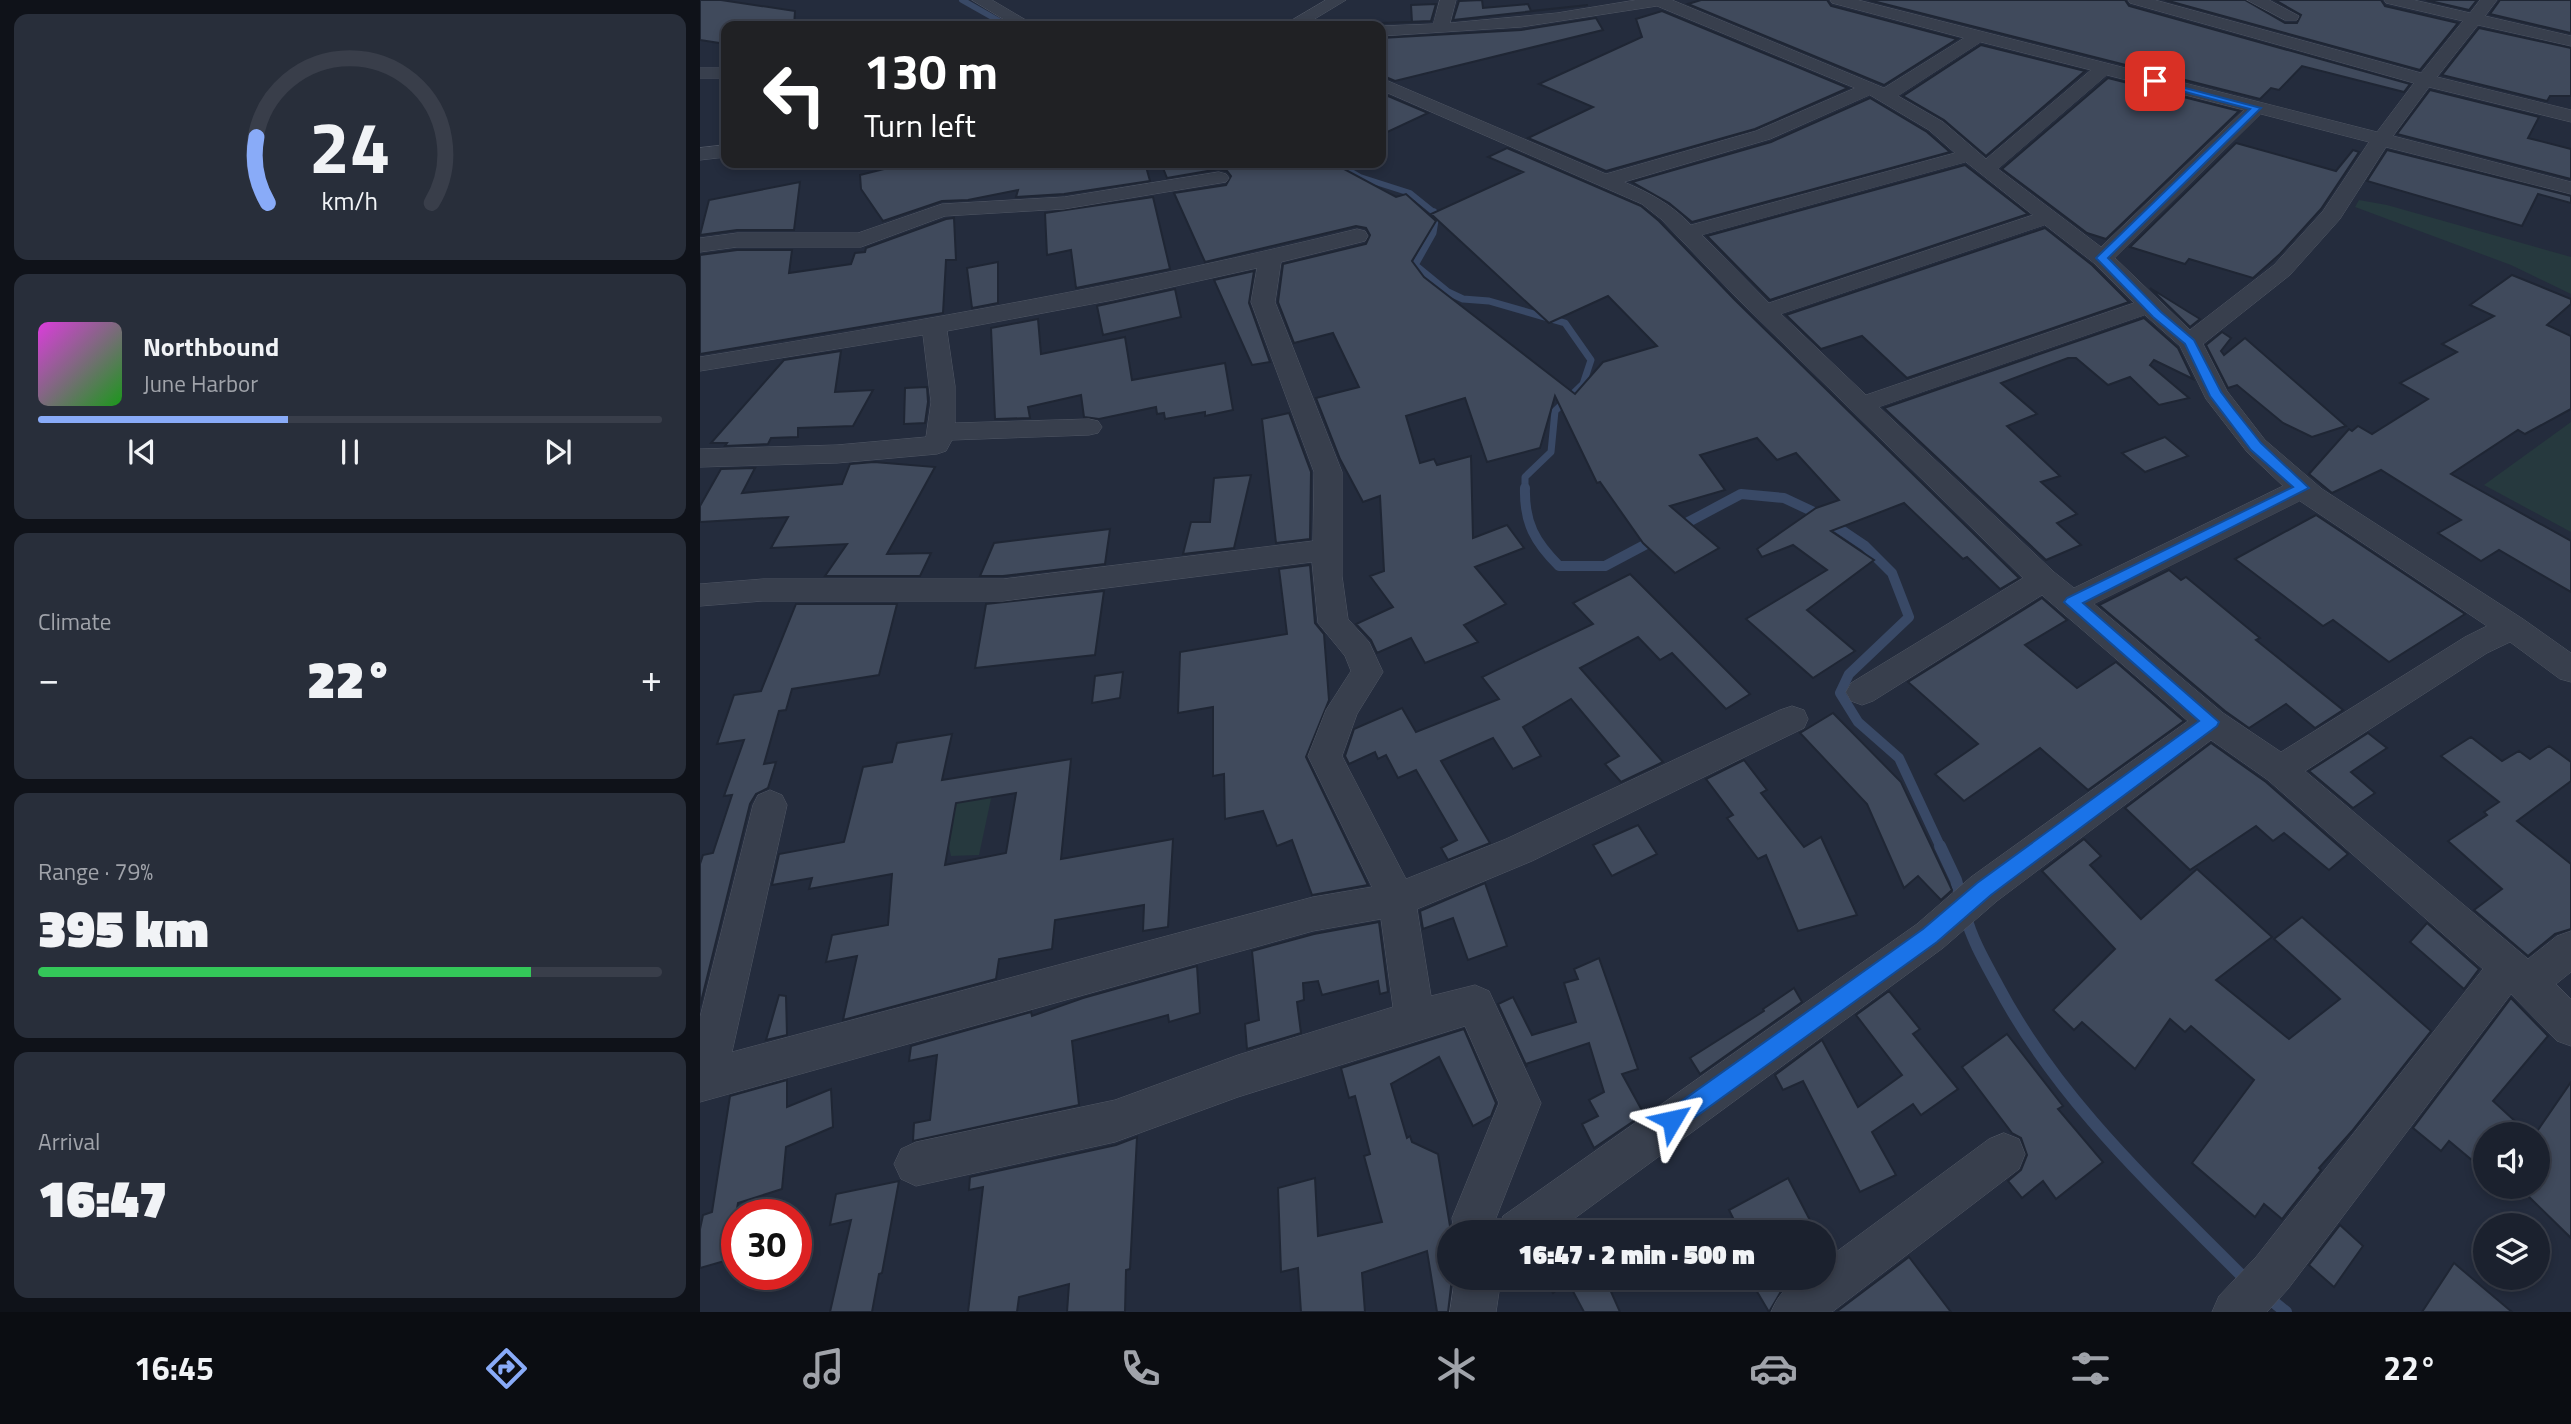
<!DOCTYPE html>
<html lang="en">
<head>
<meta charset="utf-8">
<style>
	body { margin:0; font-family:"Titillium Web",sans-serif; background:#282e3a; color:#f1f3f6; height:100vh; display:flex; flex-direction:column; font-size:26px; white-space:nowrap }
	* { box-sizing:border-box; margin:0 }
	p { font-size:23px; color:#a0a3aa }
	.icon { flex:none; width:38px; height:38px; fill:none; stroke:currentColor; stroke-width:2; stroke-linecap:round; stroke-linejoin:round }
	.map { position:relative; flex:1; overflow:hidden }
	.drawer { display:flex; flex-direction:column; gap:14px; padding:14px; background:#0f1219; width:700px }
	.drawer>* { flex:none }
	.guide { position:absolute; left:21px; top:21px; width:665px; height:147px; border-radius:14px; box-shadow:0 4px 10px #0003,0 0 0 2px #393e4a; background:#202124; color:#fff; overflow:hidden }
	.controls { position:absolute; left:1773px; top:1122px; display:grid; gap:14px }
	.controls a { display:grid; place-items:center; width:77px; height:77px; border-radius:50%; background:#1b212e; box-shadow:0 4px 10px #0003,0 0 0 2px #393e4a; font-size:35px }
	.speed { position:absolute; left:21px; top:1199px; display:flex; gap:14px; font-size:35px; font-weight:700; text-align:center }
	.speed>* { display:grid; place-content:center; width:91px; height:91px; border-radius:50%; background:#1b212e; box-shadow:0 4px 10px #0003,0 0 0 2px #393e4a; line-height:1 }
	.speed .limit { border:10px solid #d22; background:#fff; color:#111 }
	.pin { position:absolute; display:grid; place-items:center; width:60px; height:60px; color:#fff; margin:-30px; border-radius:14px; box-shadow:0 4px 10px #0006 }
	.me { position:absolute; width:77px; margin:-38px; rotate:54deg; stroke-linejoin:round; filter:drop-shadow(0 0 5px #0008) }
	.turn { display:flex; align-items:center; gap:24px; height:147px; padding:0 28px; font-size:32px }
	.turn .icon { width:91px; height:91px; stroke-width:2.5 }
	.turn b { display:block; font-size:49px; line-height:60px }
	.big { font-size:52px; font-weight:800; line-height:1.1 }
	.drawer .card { flex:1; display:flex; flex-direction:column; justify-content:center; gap:10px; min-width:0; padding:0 24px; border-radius:14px; background:#282e3a }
	.drawer .dial { align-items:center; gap:0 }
	.dial svg { height:182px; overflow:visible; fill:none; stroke:#393e4a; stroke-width:7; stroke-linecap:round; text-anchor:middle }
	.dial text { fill:#f1f3f6; stroke:none }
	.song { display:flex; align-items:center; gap:21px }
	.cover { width:84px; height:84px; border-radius:10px; background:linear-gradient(135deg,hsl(300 70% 55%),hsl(120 70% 35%)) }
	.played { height:7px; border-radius:4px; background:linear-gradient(90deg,#89abf8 40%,#393e4a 40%) }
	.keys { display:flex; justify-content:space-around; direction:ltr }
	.heat { display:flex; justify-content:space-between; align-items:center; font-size:38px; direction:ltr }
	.charge { height:10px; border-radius:5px; background:linear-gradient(90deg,#34c759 79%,#393e4a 0) }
	.trip { position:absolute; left:737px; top:1220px; width:399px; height:70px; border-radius:35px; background:#1b212e; box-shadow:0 4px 10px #0003,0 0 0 2px #393e4a; font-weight:800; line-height:70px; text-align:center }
	.tab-bar { display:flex; height:112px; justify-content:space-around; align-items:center; background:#0b0d12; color:#a0a3aa }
	.tab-bar .icon { width:49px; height:49px }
	.tab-bar .selected { color:#89abf8 }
	.tab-bar b { font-size:32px; color:#f1f3f6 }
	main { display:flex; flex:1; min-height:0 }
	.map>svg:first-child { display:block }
	.green { fill:#26393e }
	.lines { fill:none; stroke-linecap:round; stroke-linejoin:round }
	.stream-far3 { stroke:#394966; stroke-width:6 }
	.stream-far2 { stroke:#394966; stroke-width:7 }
	.stream-far1 { stroke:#394966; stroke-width:10 }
	.stream { stroke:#394966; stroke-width:12 }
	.building { fill:#404a5c; stroke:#1f2634; stroke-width:2; fill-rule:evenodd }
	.minor-casing { stroke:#505765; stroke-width:1 }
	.minor { fill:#383f4d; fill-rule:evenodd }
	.route { fill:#1a73e8; stroke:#114b97; stroke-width:2 }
</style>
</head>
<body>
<main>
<section class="drawer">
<div class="card dial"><svg viewBox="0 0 100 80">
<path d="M14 69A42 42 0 1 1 86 69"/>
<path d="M14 69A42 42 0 0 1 9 40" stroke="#89abf8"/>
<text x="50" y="56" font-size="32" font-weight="700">24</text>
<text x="50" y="72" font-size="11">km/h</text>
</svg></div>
<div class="card">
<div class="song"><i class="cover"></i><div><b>Northbound</b><p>June Harbor</p></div></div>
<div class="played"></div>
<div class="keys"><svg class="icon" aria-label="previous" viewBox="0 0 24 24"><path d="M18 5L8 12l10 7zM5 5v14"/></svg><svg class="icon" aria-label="pause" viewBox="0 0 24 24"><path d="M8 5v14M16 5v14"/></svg><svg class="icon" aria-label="next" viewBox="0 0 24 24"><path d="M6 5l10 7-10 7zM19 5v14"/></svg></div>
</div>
<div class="card"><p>Climate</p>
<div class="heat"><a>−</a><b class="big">22°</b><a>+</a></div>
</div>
<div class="card"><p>Range · 79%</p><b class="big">395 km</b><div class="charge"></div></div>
<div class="card"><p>Arrival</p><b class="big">16:47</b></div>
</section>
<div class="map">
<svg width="1871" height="1312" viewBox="0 0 1871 1312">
	<rect width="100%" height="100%" fill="#242c3d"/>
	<!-- green -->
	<g class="green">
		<polygon points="1659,200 1687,205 1871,257 1871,294 1811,265 1655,207"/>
		<polygon points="1871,422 1871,532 1784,485"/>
		<polygon points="295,780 279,855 251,856 245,829 240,789"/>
	</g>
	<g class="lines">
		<!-- stream-far3 -->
		<g class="stream-far3">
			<polyline points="262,0 308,26"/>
			<polyline points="636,163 660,177 710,193 736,214"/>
		</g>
		<!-- stream-far2 -->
		<polyline class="stream-far2" points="734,212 736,214 733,233 715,265 748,292 763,299 789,301 865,323 891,360 883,384 855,411 851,452 825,477 825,490"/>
		<!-- stream-far1 -->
		<g class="stream-far1">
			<path d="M825 488C824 523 835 542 859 566H905L954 540"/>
			<polyline points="977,528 1041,494 1084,498 1116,513 1165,546 1192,573 1209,617 1149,674 1140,693 1158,722 1199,758 1241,848"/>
		</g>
		<!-- stream -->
		<g class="stream">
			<polyline points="1240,846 1256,880 1261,899"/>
			<path d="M1265 914C1272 940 1285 962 1298 986 1360 1103 1455 1188 1547 1281"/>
			<polyline points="1565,1295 1586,1312"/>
		</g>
	</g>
	<!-- building -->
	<g class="building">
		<polygon points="0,0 21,0 95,11 94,26 26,26 26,44 0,40"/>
		<polygon points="782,0 783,8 828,4 831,11 888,5 753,20 759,1"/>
		<polygon points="1001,0 1127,0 1131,6 1257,39 1184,85 988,4"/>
		<polygon points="1169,0 1425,0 1429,6 1710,84 1704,92 1602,66 1579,90 1571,88 1560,99"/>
		<polygon points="1465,0 1545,0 1585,23 1597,23 1601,15 1575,0 1681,0 1685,6 1758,23 1720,70"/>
		<polygon points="1726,0 1777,0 1769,10"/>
		<polygon points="1800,0 1871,0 1871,33 1790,14"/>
		<polygon points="736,4 731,21 681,23 712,22 711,5"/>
		<polygon points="962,11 1148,88 1055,129 906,171 828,138 893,107 839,84 942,37 936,19"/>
		<polygon points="896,18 903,30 695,81 681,75 681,38 821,30"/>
		<polygon points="1779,28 1871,48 1871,96 1850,96 1847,101 1742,75"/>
		<polygon points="1281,45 1385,71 1286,156 1244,120 1203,96"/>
		<polygon points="1408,78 1539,111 1406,239 1387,233 1302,169"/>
		<polygon points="1730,90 1839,117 1828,138 1871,149 1871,179 1697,134"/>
		<polygon points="681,93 728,113 681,135"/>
		<polygon points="1170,98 1227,132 1250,152 992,222 969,203 932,182 1071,142"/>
		<polygon points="1536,143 1636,171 1653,150 1659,152 1621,209 1580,254 1553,278 1489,259 1485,264 1430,247"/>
		<polygon points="807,148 941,206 959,221 1035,300 1319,578 1300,589 1267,557 1263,559 1204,503 1131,531 1174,560 1107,610 1155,651 1113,678 1046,619 1127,570 1093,545 1062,557 1057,549 1116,508 1139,500 1096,453 1077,460 1057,438 1000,455 1025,490 970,506 1019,548 975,573 943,543 900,482 897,483 855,396 840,448 787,462 765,398 706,416 720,463 734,459 737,465 771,456 773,538 807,525 824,548 775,567 806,604 764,625 778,642 725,663 711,638 677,653 671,640 656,624 693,607 670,576 684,571 680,496 663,502 640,459 616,398 659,387 633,333 594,343 578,302 583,264 666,244 670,235 666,228 656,226 505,262 474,193 526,185 531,176 527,171 519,169 467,178 461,163 633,163 696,197 706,194 736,221 712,261 724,277 875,394 903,362 957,346 908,296 849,323 731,214 823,172 788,157"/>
		<polygon points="1687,150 1871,196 1871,203 1838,194 1822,226 1667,181"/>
		<polygon points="208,163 445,163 450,181 364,194 316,197 318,190 268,200 242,201 183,221 161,189 160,175"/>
		<polygon points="1265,165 1328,214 1070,300 1007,236"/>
		<polygon points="100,182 94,230 37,230 0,235 9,200"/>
		<polygon points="453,197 470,269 376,288 371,250 347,255 345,213"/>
		<polygon points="254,218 256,260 246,260 243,313 0,354 0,255 37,250 92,250 89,273 151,264 155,253 165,252 166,248 246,219"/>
		<polygon points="1345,228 1392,265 1429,302 1207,378 1162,336 1121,349 1086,315"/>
		<polygon points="298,262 298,303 272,308 267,268"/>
		<polygon points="554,271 549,303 570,362 552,365 514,280"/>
		<polygon points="1812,275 1871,299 1871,304 1847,325 1871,336 1871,409 1825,434 1818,430 1751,474 1871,541 1871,592 1799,550 1781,561 1738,533 1761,520 1681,470 1632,493 1609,474 1649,429 1652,431 1658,426 1672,434 1728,399 1700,383 1757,352 1742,344 1794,316 1770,305"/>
		<polygon points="1450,288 1487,311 1500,319 1490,327"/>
		<polygon points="475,289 481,317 403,335 397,306"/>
		<polygon points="1444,318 1478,348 1493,379 1454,360 1450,365 1489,398 1459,405 1430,377 1408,385 1376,358 1368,358 1301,383 1337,414 1307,426 1360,476 1341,482 1377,514 1357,523 1381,545 1346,560 1184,408"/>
		<polygon points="338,319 341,354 425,337 432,380 525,363 533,410 505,416 505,412 465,419 464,413 457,414 456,407 399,419 384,417 381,395 328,407 330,418 295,419 291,328"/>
		<polygon points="1522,332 1531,338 1521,351 1524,355 1545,338 1646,426 1612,437 1583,423 1537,385 1528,388 1506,345"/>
		<polygon points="141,351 135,392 173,390 153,426 98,428 98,437 71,438 68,444 25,446 27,443 11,443 84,360"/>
		<polygon points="227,387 228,402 225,423 204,424 205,388"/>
		<polygon points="589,413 611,472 610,539 576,543 562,419"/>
		<polygon points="1465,437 1488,456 1445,472 1422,453"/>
		<polygon points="174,462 235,467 187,554 231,553 220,576 125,576 147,544 71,548 88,517 0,522 0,506 21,469 55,468 42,493 142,484 150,464"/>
		<polygon points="551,475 534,548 483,554 491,522 510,522 514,478"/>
		<polygon points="1616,515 1765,614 1689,662 1633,620 1623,626 1535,559"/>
		<polygon points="410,529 405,564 303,576 280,576 294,543"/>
		<polygon points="610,565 615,623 624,634 629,700 606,757 668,885 612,895 592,840 577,846 563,811 525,819 524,774 513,776 513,707 478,713 480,652 587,634 579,569"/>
		<polygon points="1469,570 1481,580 1486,577 1560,638 1556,640 1643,710 1615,728 1586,704 1549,728 1525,711 1399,605"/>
		<polygon points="930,574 1050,694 1026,709 972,653 960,660 938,637 880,668 963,762 921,782 905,764 919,756 871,699 823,727 841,756 813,769 793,738 741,761 790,843 748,860 741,848 757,840 716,770 698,778 686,755 678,759 675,752 649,764 645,756 654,729 702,708 716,732 799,699 782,677 893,624 873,603"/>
		<polygon points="404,591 395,655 275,668 286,604"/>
		<polygon points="1342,598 1367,620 1325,645 1377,688 1416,662 1484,721 1388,790 1340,748 1264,801 1235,774 1278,744 1208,682"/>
		<polygon points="96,604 197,604 179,675 92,689 86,710 79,711 64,764 76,762 68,788 56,794 50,804 0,1006 0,864 3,855 13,853 32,795 24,796 44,740 17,744 34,695 61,691"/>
		<polygon points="423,672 420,698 392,703 395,676"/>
		<polygon points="1133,713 1201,782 1252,890 1241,900 1218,876 1204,888 1167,804 1100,733"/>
		<polygon points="1668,733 1687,748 1651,772 1675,793 1653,808 1609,771"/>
		<path d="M252 734 242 780 371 759 361 859 473 839 468 927 443 931 444 905 355 920 352 949 299 959 296 979 143 1020 157 956 126 962 132 935 188 925 192 874 109 889 112 878 72 885 79 854 144 842 163 767 192 762 197 743ZM316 793 306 853 245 865 256 803Z"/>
		<polygon points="1771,737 1802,761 1819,751 1830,759 1849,746 1871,762 1871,781 1817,821 1871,864 1871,929 1855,934 1828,956 1774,910 1802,889 1748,841 1787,815 1784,812 1799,802 1741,756"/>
		<polygon points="1511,743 1566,782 1648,854 1629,870 1584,833 1573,841 1556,826 1490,870 1425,808"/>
		<polygon points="1044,760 1067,790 1061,793 1104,847 1121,837 1157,915 1098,931 1066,855 1058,859 1027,818 1033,815 1006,779"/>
		<polygon points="938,825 957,854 912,876 893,845"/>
		<polygon points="1384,839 1401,856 1390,865 1441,919 1497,869 1572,937 1516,980 1589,1039 1640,999 1574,939 1602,917 1731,1031 1652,1131 1619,1168 1621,1170 1582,1219 1564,1204 1555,1217 1492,1163 1554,1080 1491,1026 1485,1032 1470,1019 1435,1069 1382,1022 1374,1030 1353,1010 1415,949 1342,871"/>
		<polygon points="785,883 807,946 768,960 753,918 723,929 720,911"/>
		<polygon points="679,922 688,992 680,994 678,981 622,995 618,981 603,983 604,1000 597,1002 601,1033 547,1049 545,1024 559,1020 552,951 614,934"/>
		<polygon points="1727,923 1779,969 1764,989 1710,942"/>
		<polygon points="899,958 938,1069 922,1074 944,1114 894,1148 882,1124 898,1116 889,1100 904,1092 889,1043 826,1064 827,1067 798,1004 813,997 832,1035 876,1022 864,983 878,979 874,969"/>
		<polygon points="497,966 500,1013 469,1022 468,1015 372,1041 379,1105 213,1141 214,1123 230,1120 237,1055 209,1061 211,1046 331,1012 332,1016 383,998"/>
		<polygon points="1094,988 1102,1002 1000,1074 990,1058 1064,1011 1063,1009"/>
		<polygon points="1189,991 1220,1029 1213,1034 1258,1089 1221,1115 1213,1104 1172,1132 1196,1175 1160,1192 1103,1081 1083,1090 1075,1075 1122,1040 1158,1107 1202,1075 1156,1015"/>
		<polygon points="79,995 86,996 87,1035 66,1040"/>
		<polygon points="1811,998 1848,1036 1793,1101 1829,1134 1785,1134 1785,1171 1749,1141 1741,1151 1713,1128"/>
		<polygon points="764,1029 796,1103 791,1116 773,1126 739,1057 691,1084 707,1138 710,1136 712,1142 738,1154 751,1232 749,1232 749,1278 752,1278 748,1312 737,1312 727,1251 662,1273 665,1312 601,1312 598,1268 581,1272 578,1188 615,1178 618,1236 682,1222 664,1156 670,1154 655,1096 649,1098 641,1068"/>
		<polygon points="1307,1034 1363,1106 1358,1109 1403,1162 1356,1199 1343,1181 1322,1198 1308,1181 1321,1170 1327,1155 1321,1138 1312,1133 1262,1067"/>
		<polygon points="87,1080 87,1107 131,1089 133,1127 86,1147 82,1189 38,1203 28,1260 0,1268 0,1229 3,1215 12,1212 30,1096"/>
		<polygon points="1871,1082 1871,1238 1818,1186 1838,1186 1838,1130"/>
		<polygon points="437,1137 430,1269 426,1270 425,1312 367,1312 369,1284 319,1297 317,1312 268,1312 283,1187 269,1190 270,1177 416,1145"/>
		<polygon points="1088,1178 1113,1226 1104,1232 1040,1232 1029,1210"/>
		<polygon points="199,1181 182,1273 179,1274 172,1312 130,1312 151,1220 130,1225 136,1194"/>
		<polygon points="1640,1225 1663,1246 1634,1287 1609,1265"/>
		<polygon points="1209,1257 1251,1312 1136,1312"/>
		<polygon points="1754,1263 1812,1312 1722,1312"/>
		<polygon points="845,1278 905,1278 920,1312 884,1312 868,1282 853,1293"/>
		<polygon points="1049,1278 1103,1278 1083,1288 1069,1312"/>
	</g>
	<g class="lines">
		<!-- minor casing -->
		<g class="minor-casing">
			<g id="minor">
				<polygon points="272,0 292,0 336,26 315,26"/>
				<polygon points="626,0 646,0 603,26 582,26"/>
				<path d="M740 0H756L750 23 857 13 936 0H972L1184 88 1264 38 1132 3 1130 0H1158L1677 132 1714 83 1430 3 1428 0H1455L1721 73 1763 21 1686 3 1684 0H1714L1770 13 1780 0H1797L1785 16 1871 36V46L1778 25 1737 77 1871 110V122L1729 87 1693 136 1871 182V194L1686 147 1640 219 1590 275 1503 344 1527 391 1565 440 1622 489 1823 619 1871 653V682L1860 679 1810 642 1787 653 1605 771 1828 959 1857 936 1871 931V972L1856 984 1871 999V1046L1857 1041 1811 994 1588 1289 1567 1312H1512L1519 1296 1556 1257 1783 969 1568 780 1511 740 1297 901 1243 948 856 1232H754L752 1218 799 1103 765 1026 538 1097 415 1142 216 1186 201 1179 194 1164 201 1149 216 1142 415 1100 538 1055 693 1007 681 919 613 931 0 1102V1017L53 805 58 795 70 790 82 795 87 805 32 1052 613 897 672 887 608 756 626 710 651 671 645 656 618 623 612 562 303 601H63L0 606V584L63 579H303L613 541 614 472 551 302 557 268 413 300 247 331 255 386V423L389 419 398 421 402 427 398 433 389 435 252 440 246 451 237 454 137 463 0 467V449L137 445 226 437 231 402 223 335 0 371V357C221 321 440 283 657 229L665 231 668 236 665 241 581 262 575 302 642 472V576L648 619 669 642 683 672 657 714 642 756 706 879 806 839 1080 710 1092 706 1104 710 1108 719 1104 728 832 861 717 909 731 996 775 985 789 991 841 1103 796 1218 798 1229 803 1216 1217 924 1271 877 1488 721 1342 595 1173 701 1162 705 1151 701 1146 692 1151 683 1323 578 1037 298 961 219 942 204 681 90V78L906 174 1056 131 1155 88 957 6 821 27 681 36V26L733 24ZM1281 42 1391 70 1286 159 1243 122 1198 96ZM1407 75 1544 110 1401 247 1298 169ZM1170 95 1229 130 1255 153 991 225C971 204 950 193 924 182L1070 139ZM1561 114 1669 142 1623 211 1574 265 1490 330 1415 258ZM1266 162 1333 215 1069 303 1002 235ZM1345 225 1394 263 1434 303 1166 395 1081 314ZM1445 315 1480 346 1506 399 1547 452 1583 486 1374 588 1354 572 1179 407ZM1600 501 1787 626 1765 637 1581 752 1523 713 1394 604Z"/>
				<polygon points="1547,0 1569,0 1599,16 1597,20 1585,20"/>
				<rect x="0" y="68" width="26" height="10"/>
				<polygon points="26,145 26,157 0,160 0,148"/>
				<polygon points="519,172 526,174 529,178 526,182 364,209 245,216 161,247 37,247 0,252 0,238 37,233 158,233 242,204 364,197"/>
				<path d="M1304 1133 1319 1139 1325 1154 1319 1169 1132 1312H1071C1082 1286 1096 1278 1124 1278V1261L1289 1139Z"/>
				<polygon points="755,1278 801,1278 796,1312 750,1312"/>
			</g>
		</g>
		<!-- minor -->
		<use href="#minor" class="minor"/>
	</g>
	<!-- route -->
	<polygon class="route" points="1451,79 1561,108 1408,258 1461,312 1494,340 1521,392 1533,408 1561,443 1609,488 1383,603 1519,722 1517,726 1291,895 1237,942 980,1128 972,1131 965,1128 962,1120 965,1113 1223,929 1277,883 1499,721 1364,602 1367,598 1593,487 1551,450 1510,396 1485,344 1453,317 1396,258 1550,109 1451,83"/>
</svg>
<div class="controls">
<a><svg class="icon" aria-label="sound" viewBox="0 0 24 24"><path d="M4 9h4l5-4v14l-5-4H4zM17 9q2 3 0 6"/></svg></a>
<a><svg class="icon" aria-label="layers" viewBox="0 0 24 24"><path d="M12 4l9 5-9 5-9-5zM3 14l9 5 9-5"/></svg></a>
</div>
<div class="speed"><div class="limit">30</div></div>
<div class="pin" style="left:1455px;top:81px;background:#d93025"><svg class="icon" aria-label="arrive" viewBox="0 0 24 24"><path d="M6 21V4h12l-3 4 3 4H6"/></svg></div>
<svg class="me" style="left:972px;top:1120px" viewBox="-20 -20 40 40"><path d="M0-17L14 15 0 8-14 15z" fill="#1a73e8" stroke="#fff" stroke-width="4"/></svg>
<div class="trip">16:47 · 2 min · 500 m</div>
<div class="guide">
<div class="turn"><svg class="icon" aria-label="left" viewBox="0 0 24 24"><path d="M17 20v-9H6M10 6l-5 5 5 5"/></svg><div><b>130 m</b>Turn left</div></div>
</div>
</div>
</main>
<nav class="tab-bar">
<b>16:45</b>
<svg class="icon selected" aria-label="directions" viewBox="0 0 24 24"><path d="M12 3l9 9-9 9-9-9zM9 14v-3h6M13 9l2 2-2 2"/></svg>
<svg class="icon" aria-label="music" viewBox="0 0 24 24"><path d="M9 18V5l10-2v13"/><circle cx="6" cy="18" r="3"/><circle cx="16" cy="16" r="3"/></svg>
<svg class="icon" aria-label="phone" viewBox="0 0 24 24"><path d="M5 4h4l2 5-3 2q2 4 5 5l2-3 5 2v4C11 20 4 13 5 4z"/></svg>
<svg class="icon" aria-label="climate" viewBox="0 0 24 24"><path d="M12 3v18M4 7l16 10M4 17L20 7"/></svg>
<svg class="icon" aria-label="car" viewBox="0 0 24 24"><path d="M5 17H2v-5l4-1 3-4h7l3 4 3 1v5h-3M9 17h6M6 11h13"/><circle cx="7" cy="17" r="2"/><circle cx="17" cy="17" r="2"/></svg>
<svg class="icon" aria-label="filters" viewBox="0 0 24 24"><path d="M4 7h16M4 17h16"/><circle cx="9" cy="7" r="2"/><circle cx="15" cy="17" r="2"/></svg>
<b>22°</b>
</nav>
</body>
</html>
